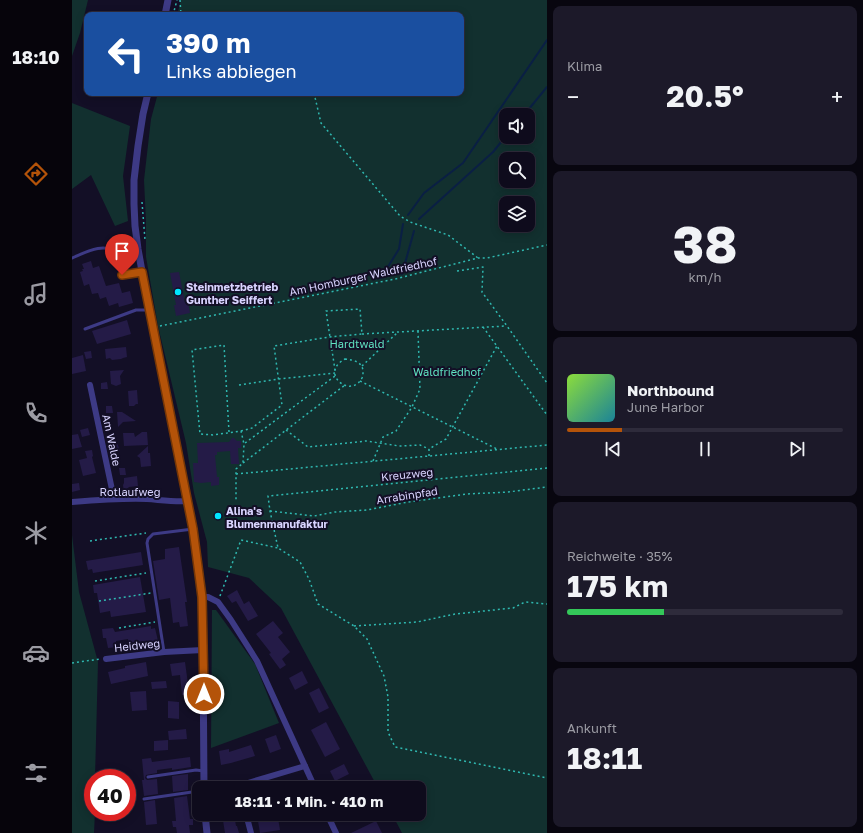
<!DOCTYPE html>
<html lang="de">
<head>
<meta charset="utf-8">
<style>
	body { margin:0; font-family:"Golos Text",sans-serif; background:#1c1929; color:#f1f3f6; height:100vh; display:flex; flex-direction:column; font-size:15px; white-space:nowrap }
	* { box-sizing:border-box; margin:0 }
	p { font-size:13px; color:#9b9ba3 }
	.icon { flex:none; width:22px; height:22px; fill:none; stroke:currentColor; stroke-width:2; stroke-linecap:round; stroke-linejoin:round }
	.map { position:relative; flex:1; overflow:hidden }
	.panel { display:flex; flex-direction:column; gap:6px; padding:6px; background:#08060f; width:316px }
	.panel>* { flex:none }
	.top-card { position:absolute; left:12px; top:12px; width:380px; height:84px; border-radius:8px; box-shadow:0 2px 10px #0003,0 0 0 1px #2e2b3b; background:#1a4fa0; color:#fff; overflow:hidden }
	.fabs { position:absolute; left:427px; top:108px; display:grid; gap:8px }
	.fabs a { display:grid; place-items:center; width:36px; height:36px; border-radius:8px; background:#0e0b1c; box-shadow:0 2px 10px #0003,0 0 0 1px #2e2b3b; font-size:20px }
	.speed { position:absolute; left:12px; top:769px; display:flex; gap:8px; font-size:20px; font-weight:700; text-align:center }
	.speed>* { display:grid; place-content:center; width:52px; height:52px; border-radius:50%; background:#0e0b1c; box-shadow:0 2px 10px #0003,0 0 0 1px #2e2b3b; line-height:1 }
	.speed .limit { border:6px solid #d22; background:#fff; color:#111 }
	.pin { position:absolute; display:grid; place-items:center; width:34px; height:34px; color:#fff; margin:-41px -17px; border-radius:50% 50% 50% 0; rotate:-45deg; box-shadow:0 0 4px #0007 }
	.pin .icon { rotate:45deg }
	.me { position:absolute; width:44px; margin:-22px; rotate:0deg; stroke-linejoin:round; filter:drop-shadow(0 0 3px #0008) }
	.turn { display:flex; align-items:center; gap:14px; height:84px; padding:0 16px; font-size:18px }
	.turn .icon { width:52px; height:52px; stroke-width:2.5 }
	.turn b { display:block; font-size:28px; line-height:34px }
	.big { font-size:30px; font-weight:700; line-height:1.1 }
	.panel .card { flex:1; display:flex; flex-direction:column; justify-content:center; gap:6px; min-width:0; padding:0 14px; border-radius:8px; background:#1c1929 }
	.panel .dial { align-items:center; gap:0 }
	.dial b { font-size:52px; line-height:1 }
	.song { display:flex; align-items:center; gap:12px }
	.cover { width:48px; height:48px; border-radius:6px; background:linear-gradient(135deg,hsl(90 70% 55%),hsl(190 70% 35%)) }
	.played { height:4px; border-radius:2px; background:linear-gradient(90deg,#b45309 20%,#2e2b3b 20%) }
	.keys { display:flex; justify-content:space-around; direction:ltr }
	.heat { display:flex; justify-content:space-between; align-items:center; font-size:22px; direction:ltr }
	.charge { height:6px; border-radius:3px; background:linear-gradient(90deg,#34c759 35%,#2e2b3b 0) }
	.trip { position:absolute; left:120px; top:781px; width:234px; height:40px; border-radius:8px; background:#0e0b1c; box-shadow:0 2px 10px #0003,0 0 0 1px #2e2b3b; font-weight:700; line-height:40px; text-align:center }
	main { display:flex; flex:1; min-height:0 }
	.tab-bar { display:flex; flex-direction:column; width:72px; justify-content:space-around; align-items:center; background:#06040b; color:#9b9ba3 }
	.tab-bar .icon { width:28px; height:28px }
	.tab-bar .selected { color:#b45309 }
	.tab-bar b { font-size:18px; color:#f1f3f6 }
	.map>svg:first-child { display:block }
	.green { fill:#12302f; fill-rule:evenodd }
	.lines { fill:none; stroke-linecap:round; stroke-linejoin:round }
	.stream { stroke:#0a1f44; stroke-width:2 }
	.building { fill:#241b47 }
	.path { stroke:#2fb8b0; stroke-width:1.5; stroke-dasharray:2 3; stroke-linecap:butt }
	.service { stroke:#3d3a85; stroke-width:3 }
	.minor { stroke:#3d3a85; stroke-width:6 }
	.tertiary { stroke:#3d3a85; stroke-width:7 }
	.route-casing { stroke:#753606; stroke-width:10 }
	.route { stroke:#b45309; stroke-width:7 }
	.poi-dot { fill:#00e5ff; stroke:#130f26; stroke-width:1.5 }
	.labels { text-anchor:middle; dominant-baseline:central; stroke-width:4; stroke-linejoin:round; paint-order:stroke }
	.street-label { font-size:11px; fill:#d9d4ff; stroke:#130f26 }
	.poi-label { font-size:11px; font-weight:bold; fill:#d9d4ff; stroke:#130f26; text-anchor:start }
	.park-label { font-size:11px; fill:#5fe0c0; stroke:#130f26 }
</style>
</head>
<body>
<main>
<nav class="tab-bar">
<b>18:10</b>
<svg class="icon selected" aria-label="directions" viewBox="0 0 24 24"><path d="M12 3l9 9-9 9-9-9zM9 14v-3h6M13 9l2 2-2 2"/></svg>
<svg class="icon" aria-label="music" viewBox="0 0 24 24"><path d="M9 18V5l10-2v13"/><circle cx="6" cy="18" r="3"/><circle cx="16" cy="16" r="3"/></svg>
<svg class="icon" aria-label="phone" viewBox="0 0 24 24"><path d="M5 4h4l2 5-3 2q2 4 5 5l2-3 5 2v4C11 20 4 13 5 4z"/></svg>
<svg class="icon" aria-label="climate" viewBox="0 0 24 24"><path d="M12 3v18M4 7l16 10M4 17L20 7"/></svg>
<svg class="icon" aria-label="car" viewBox="0 0 24 24"><path d="M5 17H2v-5l4-1 3-4h7l3 4 3 1v5h-3M9 17h6M6 11h13"/><circle cx="7" cy="17" r="2"/><circle cx="17" cy="17" r="2"/></svg>
<svg class="icon" aria-label="filters" viewBox="0 0 24 24"><path d="M4 7h16M4 17h16"/><circle cx="9" cy="7" r="2"/><circle cx="15" cy="17" r="2"/></svg>
</nav>
<div class="map">
<svg width="475" height="833" viewBox="0 0 475 833">
	<rect width="100%" height="100%" fill="#130f26"/>
	<!-- green -->
	<g class="green">
		<polygon points="0,0 16,0 8,33 0,56"/>
		<path d="M109 0H475V833H330L320 814H347V788H306L209 608 177 578 136 567 135 542 122 493 114 443 86 326 74 257V222L72 180 79 119 86 93H389V15H105ZM434 115H456V137H434ZM434 159H456V181H434ZM434 203H456V225H434Z"/>
		<polygon points="0,103 58,126 51,176 56,221 43,226 19,175 0,189"/>
		<polygon points="0,535 7,592 26,662 23,778 21,778 21,812 23,812 22,833 0,833"/>
		<polygon points="140,610 144,610 183,664 207,723 139,748"/>
	</g>
	<g class="lines">
		<!-- stream -->
		<g class="stream">
			<polyline points="452,115 475,87"/>
			<polyline points="336,215 352,193 391,163 475,40"/>
			<polyline points="347,219 421,152 434,136"/>
			<polyline points="330,274 342,231"/>
			<polyline points="309,278 327,249 331,224"/>
		</g>
	</g>
	<!-- building -->
	<g class="building">
		<polygon points="19,261 21,268 27,266 34,286 47,283 50,293 58,291 61,303 47,307 46,303 37,306 34,297 28,299 26,293 20,294 17,284 12,286 8,272 11,271 10,269 12,269 10,264"/>
		<polygon points="107,272 113,303 116,302 118,313 104,316 102,305 104,305 98,273"/>
		<polygon points="55,320 59,334 25,344 20,331"/>
		<polygon points="54,347 55,357 51,358 49,359 40,360 38,358 34,359 33,349"/>
		<polygon points="19,351 20,358 14,359 12,352"/>
		<polygon points="11,355 14,371 0,374 0,358"/>
		<polygon points="52,370 48,376 49,384 44,386 39,384 38,371"/>
		<polygon points="35,382 36,389 29,389 29,383"/>
		<polygon points="65,390 66,404 64,404 62,406 57,406 56,391"/>
		<polygon points="34,406 40,406 41,413 34,413"/>
		<polygon points="45,412 50,412 64,421 51,422 46,427"/>
		<polygon points="16,428 18,435 10,437 8,430"/>
		<polygon points="70,432 75,432 76,445 52,446 51,433 62,433 63,437"/>
		<polygon points="6,434 10,447 0,449 0,435"/>
		<polygon points="160,438 162,438 165,441 169,441 169,448 166,448 167,464 159,464 158,451 145,452 145,455 143,455 145,477 147,477 147,485 139,486 139,482 129,483 122,482 121,463 126,463 125,443 157,442"/>
		<polygon points="45,443 48,451 40,451 39,444"/>
		<polygon points="76,446 76,453 78,453 79,466 69,467 68,458 65,456"/>
		<polygon points="20,450 21,456 20,457 24,473 11,476 7,460 15,458 13,451"/>
		<polygon points="47,468 53,468 54,475 48,475"/>
		<polygon points="65,476 66,486 57,487 52,492 51,485 52,483 52,478"/>
		<polygon points="7,483 8,490 0,492 0,484"/>
		<polygon points="107,547 115,602 113,602 116,626 108,627 107,622 101,623 98,598 87,600 81,561 93,559 93,549"/>
		<polygon points="69,552 71,565 21,573 20,569 16,570 14,561"/>
		<polygon points="68,577 74,612 39,617 38,611 28,613 25,593 22,593 21,585"/>
		<polygon points="165,590 172,604 177,601 186,616 176,621 164,601 160,603 155,596"/>
		<polygon points="201,621 211,633 206,637 218,652 210,659 214,665 208,669 197,654 199,653 184,634"/>
		<polygon points="79,626 79,629 83,628 86,641 57,646 56,639 44,641 45,647 36,648 34,638 31,638 30,629 41,628 43,632"/>
		<polygon points="74,662 76,676 39,684 36,672 53,668 53,666"/>
		<polygon points="113,662 116,684 122,684 123,694 110,695 108,675 100,676 98,664"/>
		<polygon points="230,671 236,683 223,690 217,678"/>
		<polygon points="94,681 95,688 80,689 79,682"/>
		<polygon points="247,688 257,708 247,713 237,693"/>
		<polygon points="74,691 75,710 60,711 58,692"/>
		<polygon points="96,701 107,702 107,719 96,718"/>
		<polygon points="254,722 268,749 253,757 239,730"/>
		<polygon points="114,729 115,739 97,740 96,731"/>
		<polygon points="204,735 209,749 198,753 193,739"/>
		<polygon points="96,740 96,750 82,751 82,741"/>
		<polygon points="179,745 183,756 159,763 149,765 147,751 157,749 157,752"/>
		<polygon points="118,757 119,767 100,770 100,768 85,770 85,773 74,775 73,778 75,780 85,779 86,794 72,796 70,780 72,780 70,759 79,758 80,762"/>
		<polygon points="272,764 277,774 263,781 258,771"/>
		<polygon points="116,774 116,790 101,792 100,776"/>
		<polygon points="228,780 230,788 208,788 207,786"/>
		<polygon points="115,796 118,819 121,819 121,825 117,825 118,833 105,833 104,827 101,827 100,821 104,821 102,798"/>
		<polygon points="83,800 85,824 74,825 72,802"/>
		<polygon points="150,814 162,814 164,826 165,826 167,833 153,833"/>
		<polygon points="206,818 208,830 188,833 186,821"/>
		<polygon points="304,821 310,833 279,833"/>
	</g>
	<g class="lines">
		<!-- path -->
		<g class="path">
			<polyline points="108,0 109,15"/>
			<polyline points="101,15 105,0"/>
			<polyline points="242,93 249,123 328,216 338,222 376,235 406,258"/>
			<polyline points="70,202 73,240"/>
			<polyline points="385,271 411,267 410,292 435,326 475,383"/>
			<polyline points="88,326 323,279 406,258 415,258 475,245"/>
			<polyline points="411,327 475,415"/>
			<polyline points="290,334 434,326"/>
			<path d="M273 359C282 360 291 362 291 372 291 376 291 375 290 378 281 395 260 382 263 370 264 365 269 361 273 359Z"/>
			<polyline points="290,366 326,332"/>
			<polyline points="288,381 425,449"/>
			<polyline points="167,385 207,379 263,373"/>
			<polyline points="214,430 236,447 294,441 327,446 348,445 357,449"/>
			<polyline points="169,431 180,428 210,405 202,346 257,337 290,334 288,309 254,311 263,370"/>
			<polyline points="157,432 152,345 120,350 128,434 141,435 169,431 172,444 171,463 164,469 164,500"/>
			<polyline points="173,443 263,376"/>
			<polyline points="357,456 357,449 374,439 425,346"/>
			<polyline points="301,461 311,437 324,431 340,407 348,389 346,331"/>
			<polyline points="171,463 273,385"/>
			<polyline points="475,468 196,496 198,511 206,548 228,562 237,579 246,604 282,626 295,639 312,676 316,697 316,732 323,747 475,778"/>
			<polyline points="164,474 475,445"/>
			<polyline points="198,511 242,516 263,512 295,510 336,502 395,494 436,492 475,487"/>
			<polyline points="18,541 74,533"/>
			<polyline points="23,581 74,573"/>
			<polyline points="148,596 169,540 206,548"/>
			<polyline points="27,601 79,593"/>
			<polyline points="282,626 345,622 383,614 441,608 453,602 475,604"/>
			<polyline points="47,628 83,622"/>
			<polyline points="0,663 28,659"/>
		</g>
		<!-- service -->
		<g class="service">
			<path d="M0 258C10 254 35 240 43 254 46 260 48 268 49 275L70 272"/>
			<polyline points="13,329 64,310 77,310"/>
			<polyline points="92,652 75,543 76,539 81,534 121,529"/>
			<polyline points="76,777 124,770 132,771"/>
			<polyline points="72,799 127,791"/>
		</g>
		<!-- minor -->
		<g class="minor">
			<polyline points="18,385 42,499"/>
			<path d="M0 502C25 500 50 498 75 499 89 500 102 502 116 501"/>
			<polyline points="130,597 136,597 146,602 159,620 185,661 243,788"/>
			<polyline points="34,659 92,652 131,650"/>
			<polyline points="157,788 166,786 233,766"/>
			<polyline points="174,814 179,833"/>
			<polyline points="255,814 264,833"/>
		</g>
		<!-- tertiary -->
		<g class="tertiary">
			<polyline points="93,15 96,0"/>
			<polyline points="76,93 71,114 66,146 62,180 62,204 63,226 66,249 77,310 119,518 130,597 131,650 132,788"/>
			<polyline points="133,814 135,833"/>
		</g>
	</g>
	<g class="lines">
		<!-- route casing -->
		<g class="route-casing">
			<polyline id="route" points="50,275 70,272 121,529 130,597 132,694"/>
		</g>
		<!-- route -->
		<use href="#route" class="route"/>
	</g>
	<!-- markers -->
	<g class="poi-dot">
		<circle cx="106" cy="292" r="4"/>
		<circle cx="146" cy="516" r="4"/>
	</g>
	<g class="labels">
		<!-- street labels -->
		<g class="street-label">
			<text transform="translate(291 276) rotate(-12)">Am Homburger Waldfriedhof</text>
			<text transform="translate(40 440) rotate(78)">Am Walde</text>
			<text transform="translate(335 474) rotate(-6)">Kreuzweg</text>
			<text x="58" y="491">Rotlaufweg</text>
			<text transform="translate(335 495) rotate(-9)">Arrabinpfad</text>
			<text transform="translate(65 645) rotate(-6)">Heidweg</text>
		</g>
		<!-- poi labels -->
		<g class="poi-label">
			<text x="114" y="286">Steinmetzbetrieb<tspan x="114" dy="13">Gunther Seiffert</tspan></text>
			<text x="154" y="510">Alina's<tspan x="154" dy="13">Blumenmanufaktur</tspan></text>
		</g>
		<!-- park labels -->
		<g class="park-label">
			<text x="285" y="343">Hardtwald</text>
			<text x="375" y="371">Waldfriedhof</text>
		</g>
	</g>
</svg>
<div class="fabs">
<a><svg class="icon" aria-label="sound" viewBox="0 0 24 24"><path d="M4 9h4l5-4v14l-5-4H4zM17 9q2 3 0 6"/></svg></a>
<a><svg class="icon" aria-label="search" viewBox="0 0 24 24"><circle cx="10" cy="10" r="6"/><path d="M15 15l6 6"/></svg></a>
<a><svg class="icon" aria-label="layers" viewBox="0 0 24 24"><path d="M12 4l9 5-9 5-9-5zM3 14l9 5 9-5"/></svg></a>
</div>
<div class="speed"><div class="limit">40</div></div>
<div class="pin" style="left:50px;top:275px;background:#d93025"><svg class="icon" aria-label="arrive" viewBox="0 0 24 24"><path d="M6 21V4h12l-3 4 3 4H6"/></svg></div>
<svg class="me" style="left:132px;top:694px" viewBox="-20 -20 40 40"><circle r="17" fill="#b45309" stroke="#fff" stroke-width="3"/><path d="M0-11L8 9 0 5-8 9z" fill="#fff"/></svg>
<div class="trip">18:11 · 1 Min. · 410 m</div>
<div class="top-card">
<div class="turn"><svg class="icon" aria-label="left" viewBox="0 0 24 24"><path d="M17 20v-9H6M10 6l-5 5 5 5"/></svg><div><b>390 m</b>Links abbiegen</div></div>
</div>
</div>
<section class="panel">
<div class="card"><p>Klima</p>
<div class="heat"><a>−</a><b class="big">20.5°</b><a>+</a></div>
</div>
<div class="card dial"><b>38</b><p>km/h</p></div>
<div class="card">
<div class="song"><i class="cover"></i><div><b>Northbound</b><p>June Harbor</p></div></div>
<div class="played"></div>
<div class="keys"><svg class="icon" aria-label="previous" viewBox="0 0 24 24"><path d="M18 5L8 12l10 7zM5 5v14"/></svg><svg class="icon" aria-label="pause" viewBox="0 0 24 24"><path d="M8 5v14M16 5v14"/></svg><svg class="icon" aria-label="next" viewBox="0 0 24 24"><path d="M6 5l10 7-10 7zM19 5v14"/></svg></div>
</div>
<div class="card"><p>Reichweite · 35%</p><b class="big">175 km</b><div class="charge"></div></div>
<div class="card"><p>Ankunft</p><b class="big">18:11</b></div>
</section>
</main>
</body>
</html>
